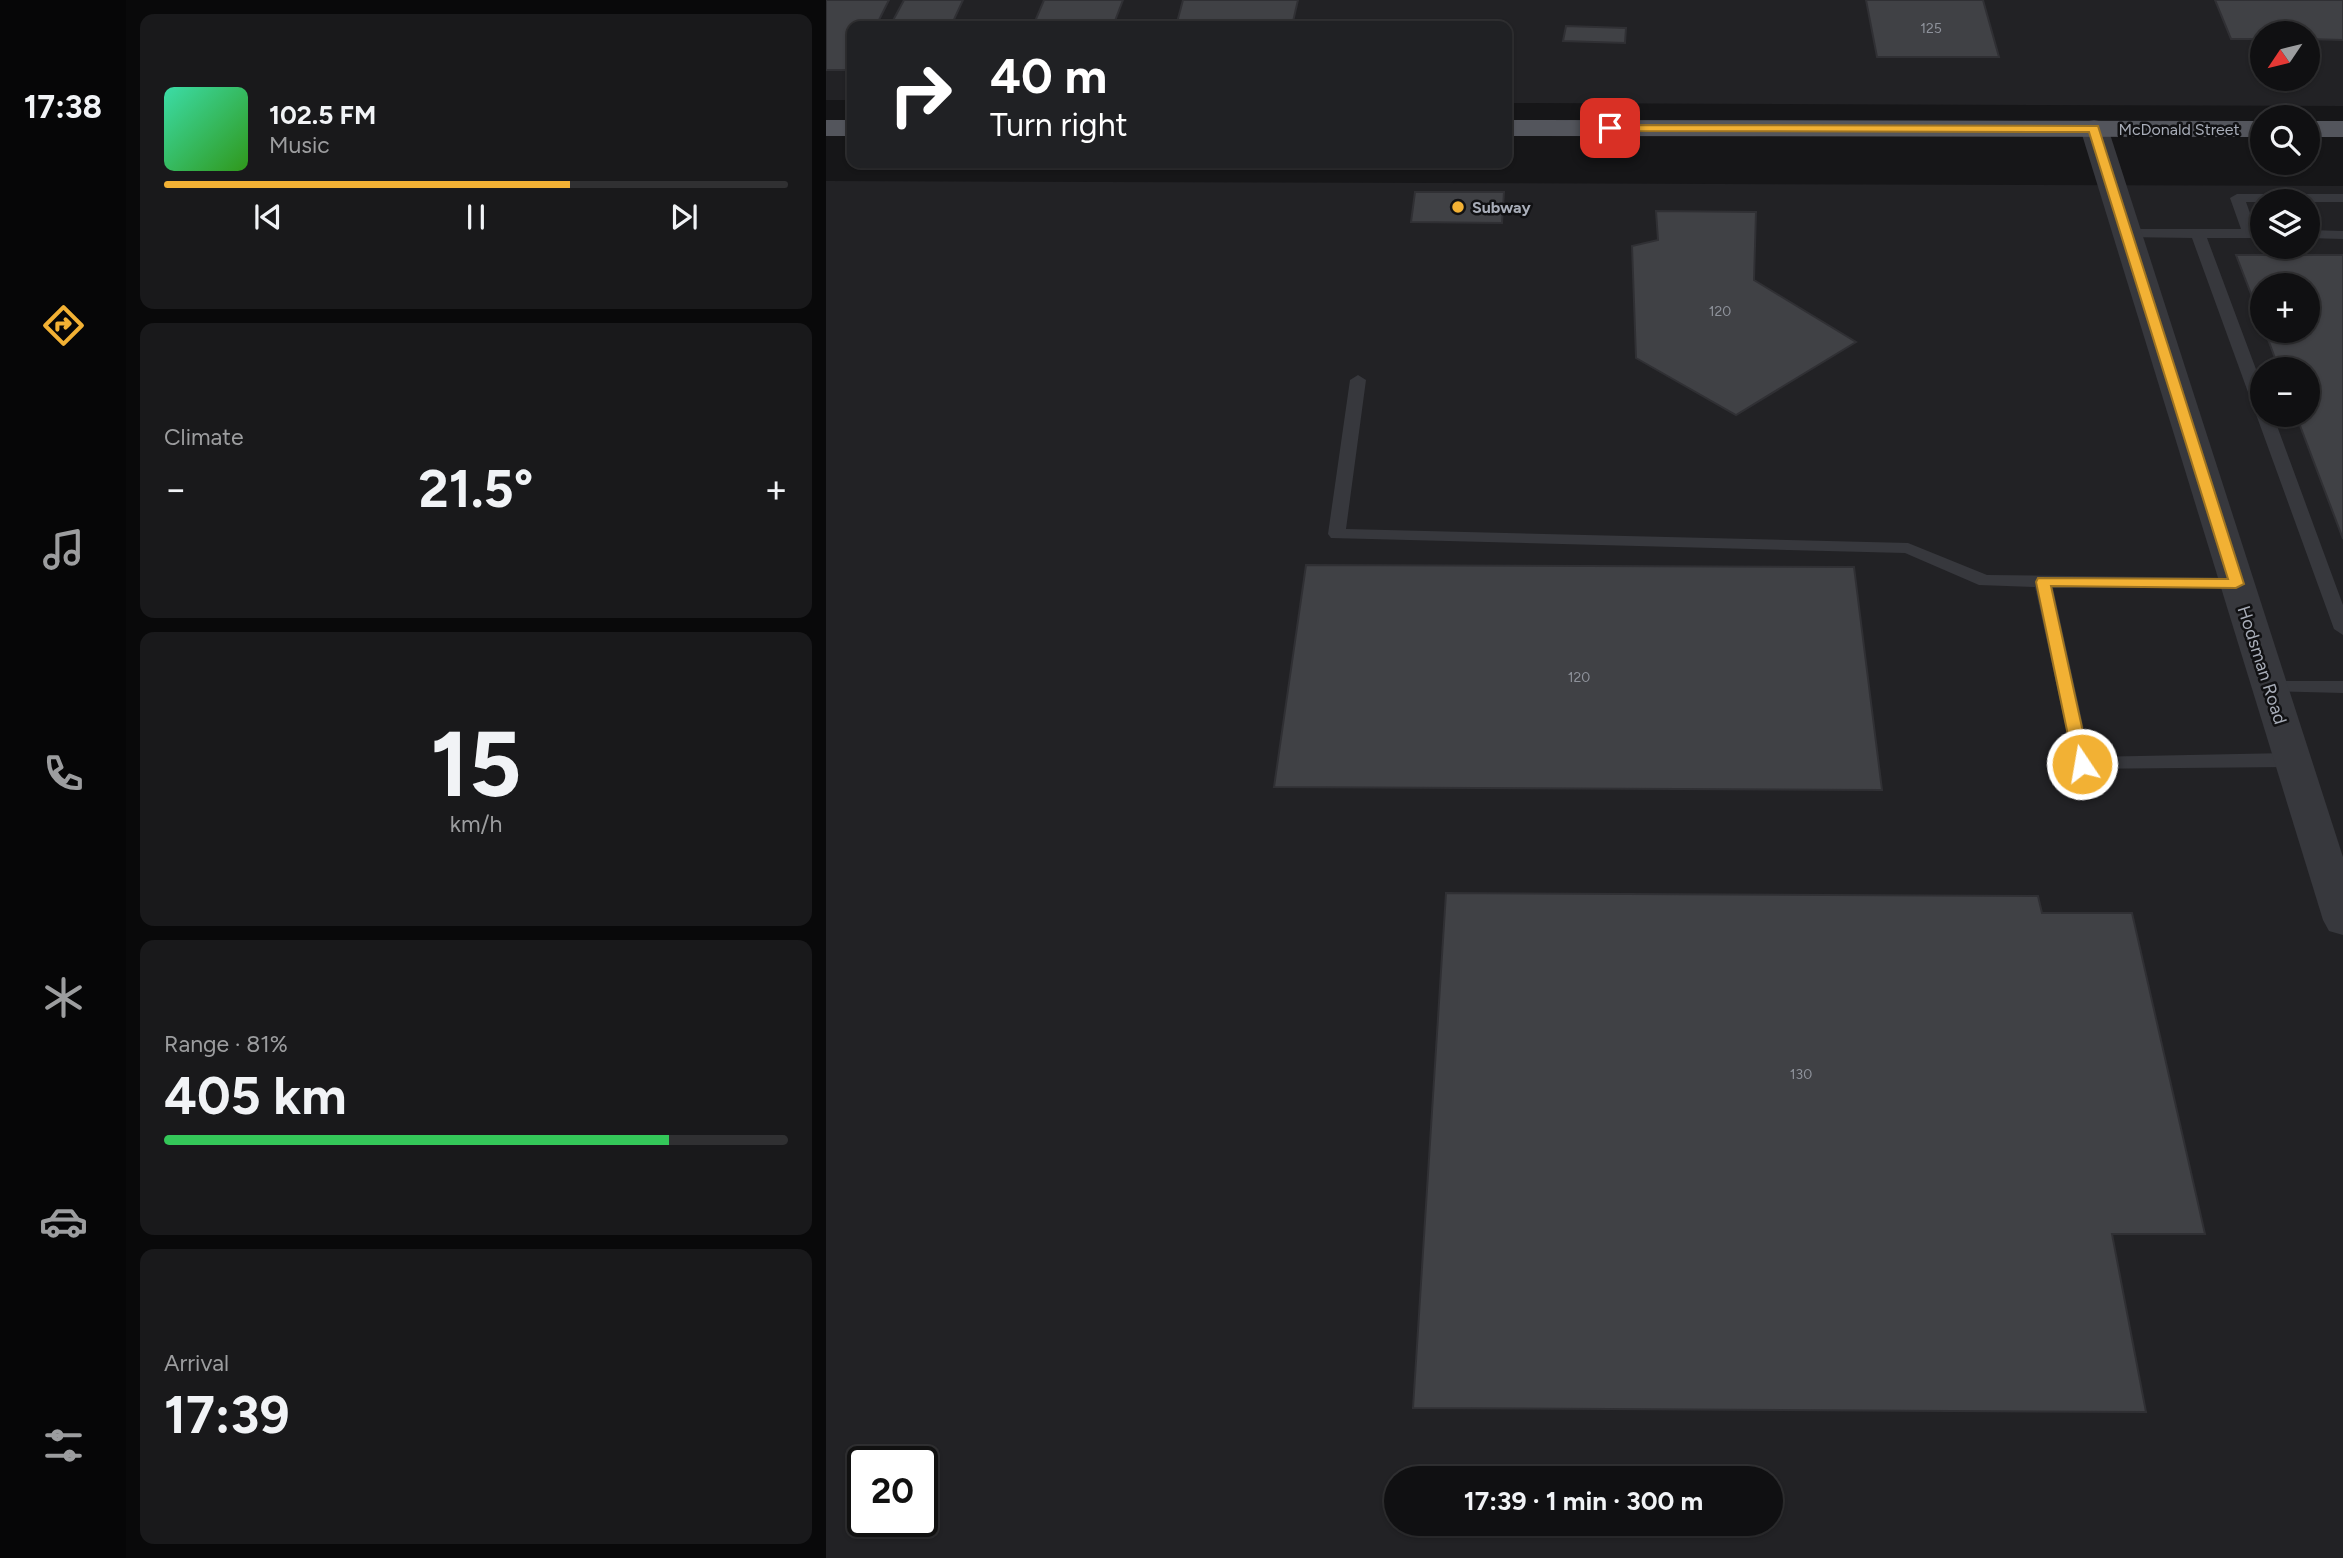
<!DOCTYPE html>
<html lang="en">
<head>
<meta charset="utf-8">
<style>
	body { margin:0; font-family:Figtree,sans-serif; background:#19191b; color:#f1f3f6; height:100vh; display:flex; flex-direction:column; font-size:26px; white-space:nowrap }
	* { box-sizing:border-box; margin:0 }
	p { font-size:23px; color:#9c9d9f }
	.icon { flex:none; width:38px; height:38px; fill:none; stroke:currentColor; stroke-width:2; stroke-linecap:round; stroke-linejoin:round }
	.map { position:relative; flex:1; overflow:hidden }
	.details { display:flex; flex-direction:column; gap:14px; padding:14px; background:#09090a; width:700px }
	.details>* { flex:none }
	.banner { position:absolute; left:21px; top:21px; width:665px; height:147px; border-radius:14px; box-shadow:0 2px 5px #0004,0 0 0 2px #303032; background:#202124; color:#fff; overflow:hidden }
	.needle { width:46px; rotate:235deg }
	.buttons { position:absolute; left:1424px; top:21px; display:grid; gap:14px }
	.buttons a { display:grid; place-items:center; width:70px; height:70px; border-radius:50%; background:#101012; box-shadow:0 2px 5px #0004,0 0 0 2px #303032; font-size:35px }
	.speed { position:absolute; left:21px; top:1446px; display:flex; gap:14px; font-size:35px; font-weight:700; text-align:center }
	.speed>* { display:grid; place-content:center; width:91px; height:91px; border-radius:50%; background:#101012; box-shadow:0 2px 5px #0004,0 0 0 2px #303032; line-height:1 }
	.speed .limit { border:4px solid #111; border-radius:10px; background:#fff; color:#111 }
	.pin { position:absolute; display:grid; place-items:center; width:60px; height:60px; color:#fff; margin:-30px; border-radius:14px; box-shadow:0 4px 10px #0006 }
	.me { position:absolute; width:77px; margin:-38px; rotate:348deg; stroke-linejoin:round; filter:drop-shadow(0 0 5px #0008) }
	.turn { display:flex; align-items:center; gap:24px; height:147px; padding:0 28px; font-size:32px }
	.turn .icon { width:91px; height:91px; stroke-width:2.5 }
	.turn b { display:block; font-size:49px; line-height:60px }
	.big { font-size:52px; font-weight:700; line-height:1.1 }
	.details .widget { flex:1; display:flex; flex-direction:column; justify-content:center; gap:10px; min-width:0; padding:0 24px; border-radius:14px; background:#19191b }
	.details .dial { align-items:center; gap:0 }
	.dial b { font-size:91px; line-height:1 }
	.song { display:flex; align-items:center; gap:21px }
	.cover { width:84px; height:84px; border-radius:10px; background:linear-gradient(135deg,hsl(160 70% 55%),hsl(110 70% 35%)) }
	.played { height:7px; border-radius:4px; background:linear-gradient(90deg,#f2b134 65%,#303032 65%) }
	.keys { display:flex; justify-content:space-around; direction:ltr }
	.heat { display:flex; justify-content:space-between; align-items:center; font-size:38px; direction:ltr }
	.charge { height:10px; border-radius:5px; background:linear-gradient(90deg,#34c759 81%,#303032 0) }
	.trip { position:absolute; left:558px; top:1466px; width:399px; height:70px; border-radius:35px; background:#101012; box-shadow:0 2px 5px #0004,0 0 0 2px #303032; font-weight:700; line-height:70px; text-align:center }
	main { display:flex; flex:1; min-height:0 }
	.dock { display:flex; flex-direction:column; width:126px; justify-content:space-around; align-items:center; background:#060607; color:#9c9d9f }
	.dock .icon { width:49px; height:49px }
	.dock .selected { color:#f2b134 }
	.dock b { font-size:32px; color:#f1f3f6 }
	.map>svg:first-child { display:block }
	.built { fill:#222225; fill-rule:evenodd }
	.building { fill:#404145; stroke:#303034; stroke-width:2 }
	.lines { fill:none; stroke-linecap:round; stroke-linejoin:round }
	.service { fill:#37383d; fill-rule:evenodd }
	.minor { fill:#37383d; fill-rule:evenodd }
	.primary { fill:#53555c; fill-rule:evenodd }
	.route { fill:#f2b134; stroke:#9d7322; stroke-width:2 }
	.poi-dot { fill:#f2b134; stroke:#111113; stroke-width:2.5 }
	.labels { text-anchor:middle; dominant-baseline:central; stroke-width:5; stroke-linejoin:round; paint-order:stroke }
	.number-label { font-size:14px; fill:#8e929b }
	.far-street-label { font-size:16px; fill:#a8adb8; stroke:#111113 }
	.far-poi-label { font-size:16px; font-weight:bold; fill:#a8adb8; stroke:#111113; text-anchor:start }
	.street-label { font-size:18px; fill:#a8adb8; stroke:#111113 }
</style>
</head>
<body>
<main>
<nav class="dock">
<b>17:38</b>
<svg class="icon selected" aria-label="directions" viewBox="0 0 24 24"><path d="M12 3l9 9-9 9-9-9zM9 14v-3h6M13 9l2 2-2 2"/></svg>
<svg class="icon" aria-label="music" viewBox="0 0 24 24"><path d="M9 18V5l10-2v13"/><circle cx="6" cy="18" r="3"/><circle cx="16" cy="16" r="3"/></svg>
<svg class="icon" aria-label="phone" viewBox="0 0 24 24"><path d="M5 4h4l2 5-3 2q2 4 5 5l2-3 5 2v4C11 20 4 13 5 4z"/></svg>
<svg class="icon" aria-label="climate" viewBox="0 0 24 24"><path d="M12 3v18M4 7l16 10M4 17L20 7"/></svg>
<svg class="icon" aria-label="car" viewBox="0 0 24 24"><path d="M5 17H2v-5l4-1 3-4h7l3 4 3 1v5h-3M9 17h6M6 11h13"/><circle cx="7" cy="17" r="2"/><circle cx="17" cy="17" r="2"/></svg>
<svg class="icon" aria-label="filters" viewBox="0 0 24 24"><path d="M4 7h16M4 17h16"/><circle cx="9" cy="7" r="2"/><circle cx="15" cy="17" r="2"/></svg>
</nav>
<section class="details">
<div class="widget">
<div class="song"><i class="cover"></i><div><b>102.5 FM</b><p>Music</p></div></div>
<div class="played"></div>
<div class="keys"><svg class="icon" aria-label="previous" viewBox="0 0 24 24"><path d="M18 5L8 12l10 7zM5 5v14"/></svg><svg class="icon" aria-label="pause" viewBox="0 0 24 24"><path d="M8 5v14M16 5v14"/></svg><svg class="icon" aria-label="next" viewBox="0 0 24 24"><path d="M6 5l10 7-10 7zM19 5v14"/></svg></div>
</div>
<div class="widget"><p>Climate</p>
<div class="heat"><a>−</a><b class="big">21.5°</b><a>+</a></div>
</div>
<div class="widget dial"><b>15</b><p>km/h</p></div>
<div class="widget"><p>Range · 81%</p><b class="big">405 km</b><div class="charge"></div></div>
<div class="widget"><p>Arrival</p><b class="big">17:39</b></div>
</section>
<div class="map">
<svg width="1517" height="1558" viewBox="0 0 1517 1558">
	<rect width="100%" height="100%" fill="#161618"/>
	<!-- built -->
	<g class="built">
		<path d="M0 0H1517V106L681 103V26H26V100H0ZM1437 33H1482V79H1437Z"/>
		<path d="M0 181 1517 186V1558H0ZM1437 201H1482V247H1437ZM1437 285H1482V331H1437ZM1437 369H1482V415H1437ZM37 1461H96V1521H37ZM570 1479H945V1524H570Z"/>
	</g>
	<!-- building -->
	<g class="building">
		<polygon points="0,0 63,0 50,26 26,26 26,70 0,70"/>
		<polygon points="78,0 137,0 125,26 64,26"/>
		<polygon points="218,0 297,0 287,26 207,26"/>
		<polygon points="357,0 472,0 466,26 350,26"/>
		<polygon points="1040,0 1157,0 1173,57 1051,57"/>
		<polygon points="1389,0 1517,0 1517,40 1482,39 1482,33 1437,33 1437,39 1405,39"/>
		<polygon points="740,26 800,28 799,43 737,41"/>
		<polygon points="589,192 678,192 676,223 585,222"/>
		<polygon points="830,211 930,212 928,280 1030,342 910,415 810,358 806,246 832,240"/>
		<polygon points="1410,255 1517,255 1517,539 1470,415 1482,415 1482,369 1453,369 1439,331 1482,331 1482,285 1437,285 1437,325"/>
		<polygon points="480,565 1028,567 1056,790 448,787"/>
		<polygon points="620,893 1212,896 1216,913 1306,913 1379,1234 1286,1234 1320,1412 587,1408"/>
	</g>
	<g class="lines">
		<!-- service -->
		<g class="service">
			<polygon points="1411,194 1517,194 1517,202 1420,202 1430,230 1437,230 1437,238 1381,238 1437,388 1437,415 1447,415 1517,605 1517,635 1508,629 1366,238 1299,237 1292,233 1299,229 1415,229 1404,198"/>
			<polygon points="1482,230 1517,231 1517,239 1482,238"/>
			<polygon points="532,375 540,380 520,529 1082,543 1161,575 1410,578 1416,580 1419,584 1416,588 1227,588 1264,757 1466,753 1473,755 1476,760 1473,765 1466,767 1249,769 1209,587 1153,585 1079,553 505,538 502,534 524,380"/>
			<polygon points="1443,681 1517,681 1517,693 1436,691 1434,687 1436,683"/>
		</g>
		<!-- minor -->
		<polygon class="minor" points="1268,120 1278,122 1282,128 1517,857 1517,935 1503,931 1497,920 1254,128 1258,122"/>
		<!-- primary -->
		<g class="primary">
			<rect x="0" y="120" width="26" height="16"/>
			<polygon points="681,120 1437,121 1437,137 681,136"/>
			<rect x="1482" y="121" width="35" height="16"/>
		</g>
	</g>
	<!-- route -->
	<polygon class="route" points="784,125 1272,126 1418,584 1410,588 1225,586 1264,764 1261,768 1256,770 1248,764 1210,582 1212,578 1402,579 1263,132 780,131 780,126"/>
	<!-- markers -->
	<circle class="poi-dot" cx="632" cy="207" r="7"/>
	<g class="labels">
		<!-- number labels -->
		<g class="number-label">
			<text x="1105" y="28">125</text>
			<text x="894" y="311">120</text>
			<text x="753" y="677">120</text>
			<text x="975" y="1074">130</text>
		</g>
		<!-- far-street labels -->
		<g class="far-street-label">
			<text x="1353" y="129">McDonald Street</text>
		</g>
		<!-- far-poi labels -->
		<g class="far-poi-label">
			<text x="646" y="207">Subway</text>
		</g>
		<!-- street labels -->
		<g class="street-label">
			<text transform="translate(1436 665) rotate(72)">Hodsman Road</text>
		</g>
	</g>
</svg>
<div class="buttons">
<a><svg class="needle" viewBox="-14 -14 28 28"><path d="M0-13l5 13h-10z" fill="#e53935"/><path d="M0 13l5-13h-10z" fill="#9c9d9f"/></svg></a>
<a><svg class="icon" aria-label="search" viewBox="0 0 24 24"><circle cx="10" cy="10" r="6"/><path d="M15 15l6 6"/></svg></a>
<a><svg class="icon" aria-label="layers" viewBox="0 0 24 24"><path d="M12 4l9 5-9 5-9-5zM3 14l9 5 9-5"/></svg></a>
<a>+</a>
<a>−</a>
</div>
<div class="speed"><div class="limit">20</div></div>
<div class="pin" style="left:784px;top:128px;background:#d93025"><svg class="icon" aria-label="arrive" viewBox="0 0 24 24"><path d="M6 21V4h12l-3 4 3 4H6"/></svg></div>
<svg class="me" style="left:1256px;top:764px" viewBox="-20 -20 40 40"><circle r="17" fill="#f2b134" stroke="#fff" stroke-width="3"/><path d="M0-11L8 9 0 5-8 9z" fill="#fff"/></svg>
<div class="trip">17:39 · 1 min · 300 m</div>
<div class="banner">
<div class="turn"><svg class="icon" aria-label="right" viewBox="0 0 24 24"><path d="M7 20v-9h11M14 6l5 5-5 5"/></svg><div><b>40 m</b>Turn right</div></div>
</div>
</div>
</main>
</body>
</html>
